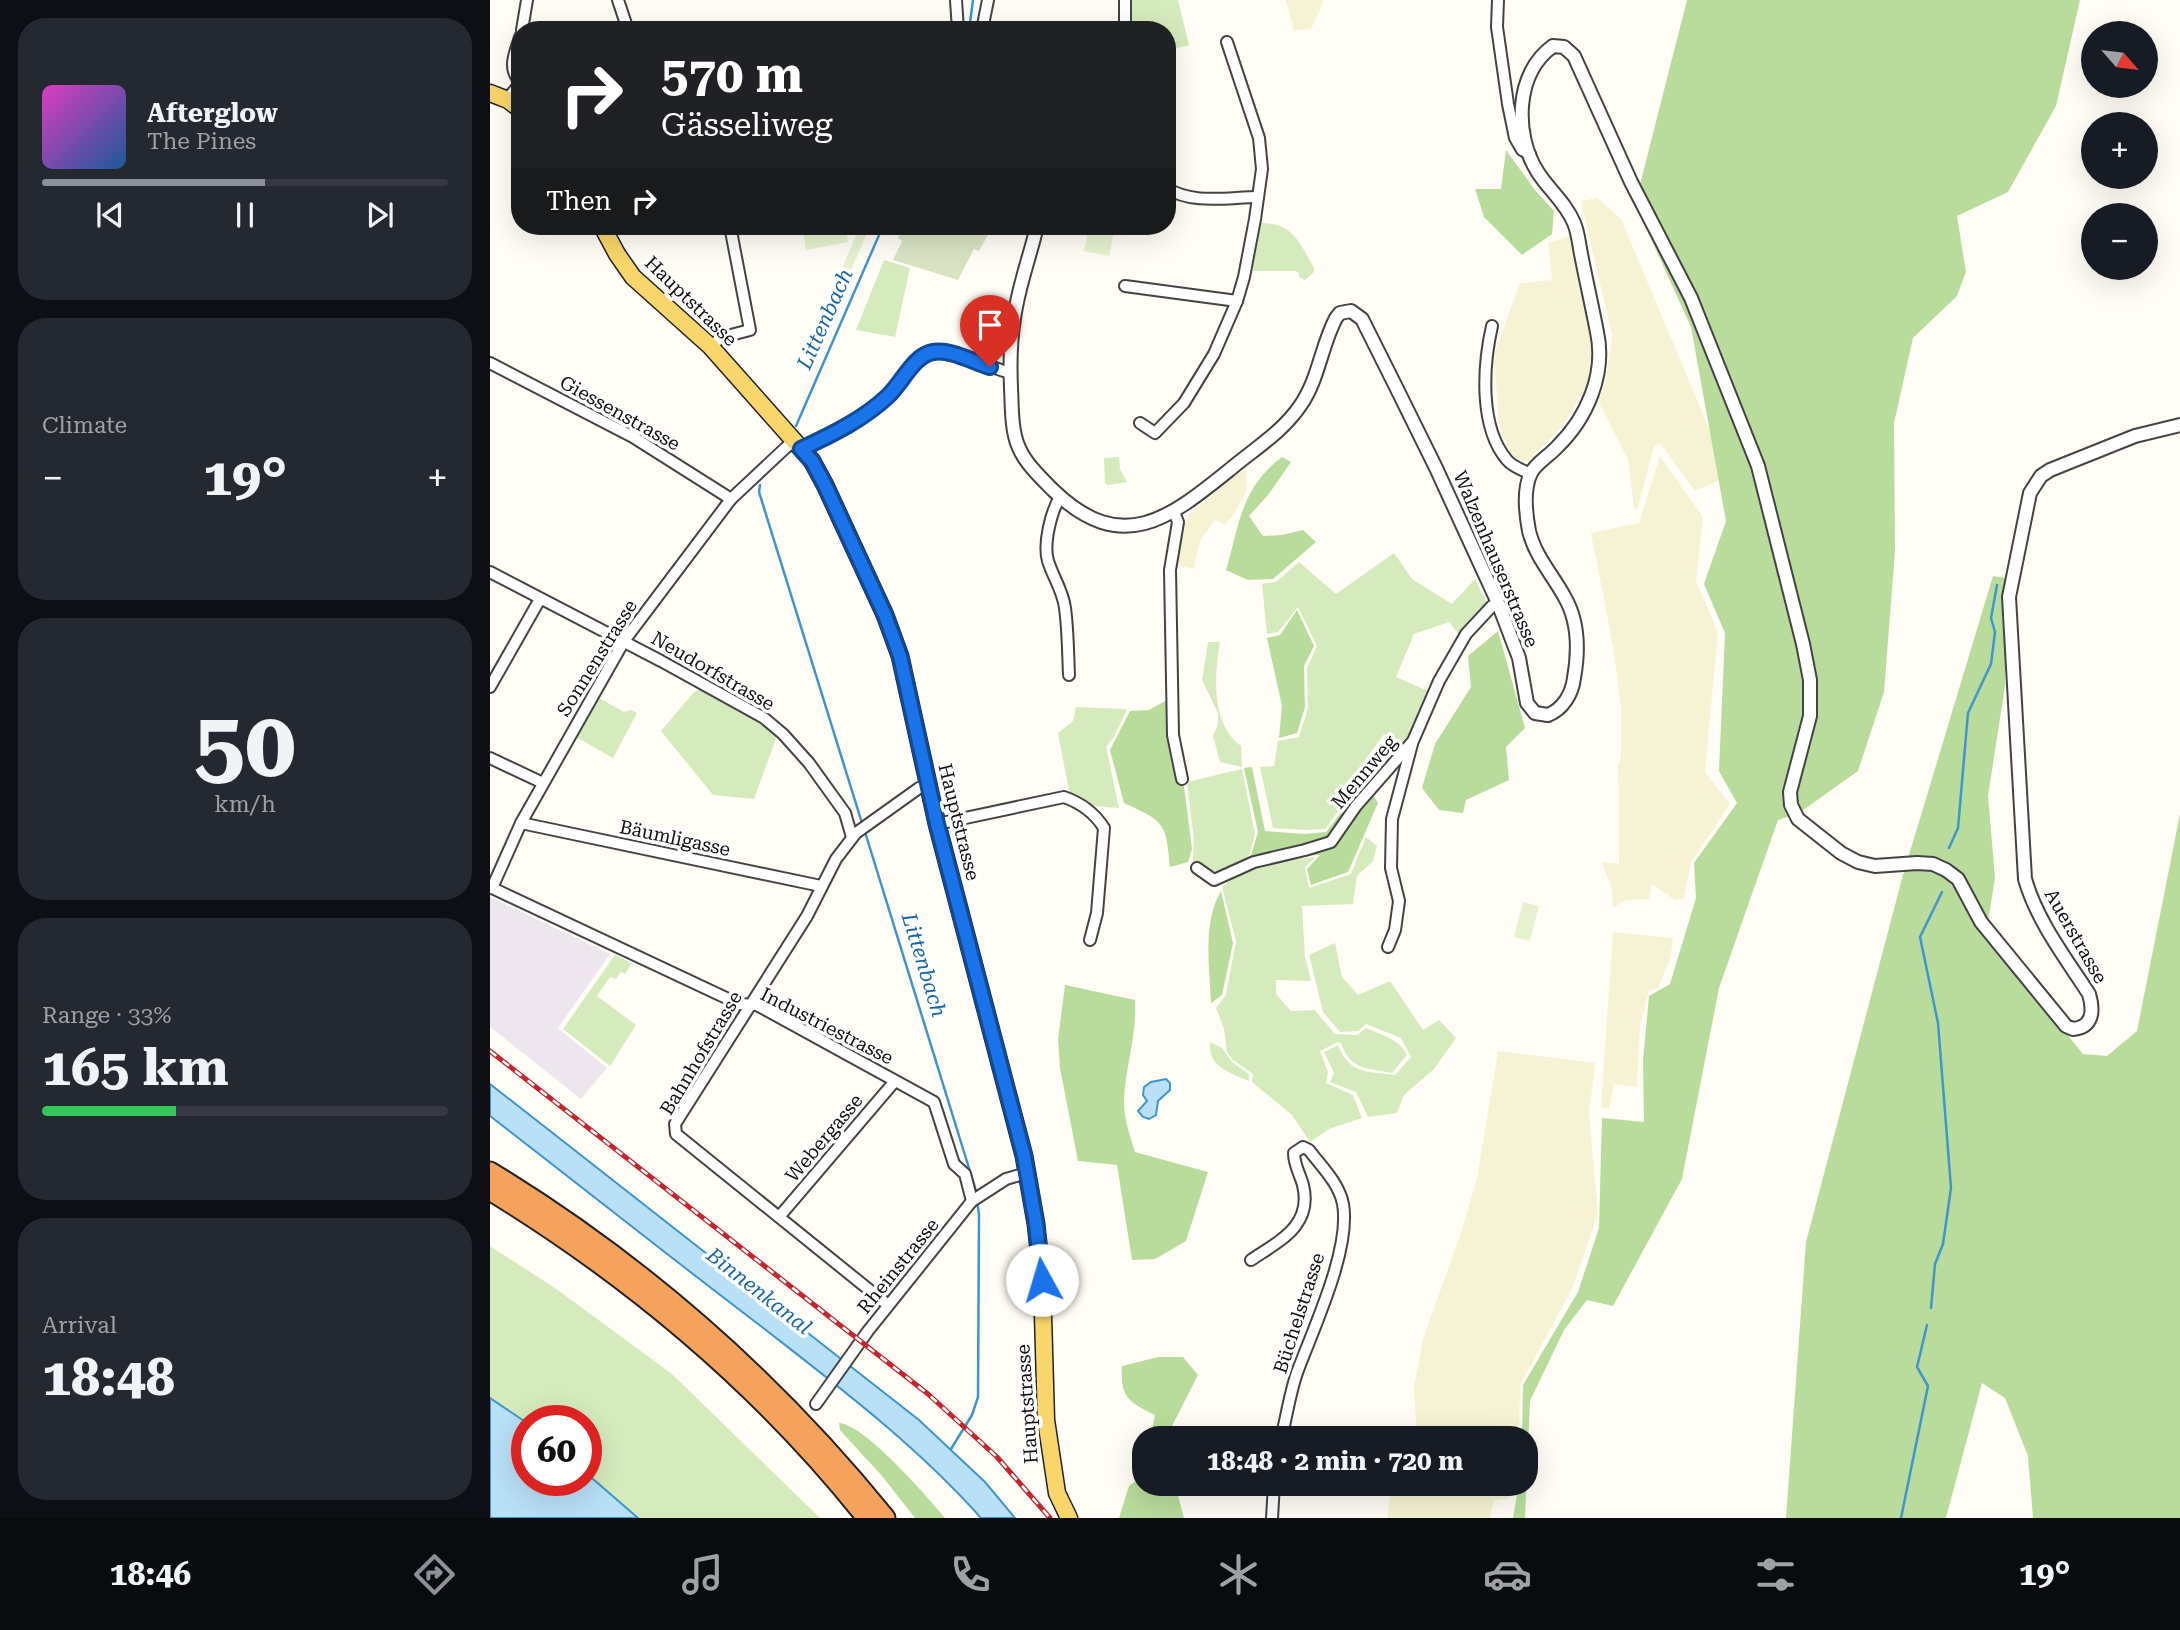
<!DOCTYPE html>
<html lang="en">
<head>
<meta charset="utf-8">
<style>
	body { margin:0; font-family:"Roboto Serif",serif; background:#242831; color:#f1f3f6; height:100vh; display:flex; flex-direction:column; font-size:26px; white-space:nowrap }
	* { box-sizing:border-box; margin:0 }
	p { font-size:23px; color:#9ea1a6 }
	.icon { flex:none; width:38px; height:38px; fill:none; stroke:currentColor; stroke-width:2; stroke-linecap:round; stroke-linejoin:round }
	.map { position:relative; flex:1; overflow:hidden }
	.side { display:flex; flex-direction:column; gap:18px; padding:18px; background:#0d0f14; width:490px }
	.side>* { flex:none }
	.hud { position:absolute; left:21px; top:21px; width:665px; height:214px; border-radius:28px; box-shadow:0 7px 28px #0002; background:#202124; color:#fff; overflow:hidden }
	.needle { width:46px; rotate:118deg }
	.controls { position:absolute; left:1591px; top:21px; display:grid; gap:14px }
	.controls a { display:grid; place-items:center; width:77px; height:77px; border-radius:50%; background:#171b24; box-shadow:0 7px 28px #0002; font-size:35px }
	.speed { position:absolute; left:21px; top:1405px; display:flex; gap:14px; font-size:35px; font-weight:700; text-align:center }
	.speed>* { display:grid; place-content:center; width:91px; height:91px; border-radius:50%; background:#171b24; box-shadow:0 7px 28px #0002; line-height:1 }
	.speed .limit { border:10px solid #d22; background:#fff; color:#111 }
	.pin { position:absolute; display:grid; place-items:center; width:60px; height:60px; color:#fff; margin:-72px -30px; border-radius:50% 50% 50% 0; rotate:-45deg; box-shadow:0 0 7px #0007 }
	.pin .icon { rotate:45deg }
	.me { position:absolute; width:77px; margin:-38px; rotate:354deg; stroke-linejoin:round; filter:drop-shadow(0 0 5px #0008) }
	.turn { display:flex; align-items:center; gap:24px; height:147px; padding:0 35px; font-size:32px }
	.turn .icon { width:91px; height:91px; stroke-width:2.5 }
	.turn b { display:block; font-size:49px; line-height:60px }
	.then { display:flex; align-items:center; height:66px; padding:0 35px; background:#0003; gap:14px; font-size:26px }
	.big { font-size:52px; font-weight:700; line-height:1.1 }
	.side .tile { flex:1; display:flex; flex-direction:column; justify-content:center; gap:10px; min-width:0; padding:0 24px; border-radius:28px; background:#242831 }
	.side .dial { align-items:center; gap:0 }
	.dial b { font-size:91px; line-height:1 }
	.song { display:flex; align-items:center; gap:21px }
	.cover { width:84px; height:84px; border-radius:10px; background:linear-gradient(135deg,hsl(310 70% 55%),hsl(210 70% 35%)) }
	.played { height:7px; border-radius:4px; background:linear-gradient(90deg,#8c9099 55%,#363941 55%) }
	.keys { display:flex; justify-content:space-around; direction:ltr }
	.heat { display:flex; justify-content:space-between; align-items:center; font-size:38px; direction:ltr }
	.charge { height:10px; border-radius:5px; background:linear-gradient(90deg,#34c759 33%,#363941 0) }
	.trip { position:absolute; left:642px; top:1426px; width:406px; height:70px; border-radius:28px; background:#171b24; box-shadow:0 7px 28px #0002; font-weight:700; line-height:70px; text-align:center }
	.menu { display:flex; height:112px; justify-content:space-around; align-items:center; background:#090b0e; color:#9ea1a6 }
	.menu .icon { width:49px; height:49px }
	.menu .active { color:#8c9099 }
	.menu b { font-size:32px; color:#f1f3f6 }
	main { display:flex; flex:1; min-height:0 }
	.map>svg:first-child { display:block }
	.industrial { fill:#eee6ef }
	.farmland { fill:#f6f3d4 }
	.green { fill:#d5ebbd }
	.forest { fill:#b9dc9c }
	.cemetery { fill:#d9e3c4 }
	.pitch { fill:#e6f2cf }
	.water { fill:#b9e0f7; stroke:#3f96cf; stroke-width:2 }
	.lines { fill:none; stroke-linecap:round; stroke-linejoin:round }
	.stream { stroke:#3f96cf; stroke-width:2.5 }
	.minor-casing { stroke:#444; stroke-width:14 }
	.tertiary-casing { stroke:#444; stroke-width:16 }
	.primary-casing { stroke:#222; stroke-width:19 }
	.motorway-casing { stroke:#222; stroke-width:23 }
	.minor { stroke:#fff; stroke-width:10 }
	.tertiary { stroke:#fff; stroke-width:12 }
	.primary { stroke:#f9d66b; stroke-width:16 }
	.motorway { stroke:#f5a25d; stroke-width:19 }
	.rail-casing { stroke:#c4262e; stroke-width:5 }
	.rail { stroke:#fff; stroke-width:2.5; stroke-dasharray:8; stroke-linecap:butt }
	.route-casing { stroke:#114b97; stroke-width:18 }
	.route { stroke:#1a73e8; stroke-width:12 }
	.labels { text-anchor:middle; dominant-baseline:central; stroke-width:7; stroke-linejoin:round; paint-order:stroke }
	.street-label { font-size:19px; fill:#111; stroke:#fff }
	.water-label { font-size:21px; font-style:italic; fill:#1768a6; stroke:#fff }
</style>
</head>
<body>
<main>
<section class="side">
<div class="tile">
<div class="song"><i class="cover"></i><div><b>Afterglow</b><p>The Pines</p></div></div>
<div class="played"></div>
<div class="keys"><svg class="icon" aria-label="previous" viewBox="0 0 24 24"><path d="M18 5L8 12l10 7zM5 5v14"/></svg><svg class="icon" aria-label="pause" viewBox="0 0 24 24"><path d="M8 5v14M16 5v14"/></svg><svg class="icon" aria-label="next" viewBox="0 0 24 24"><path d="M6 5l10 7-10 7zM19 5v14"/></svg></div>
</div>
<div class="tile"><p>Climate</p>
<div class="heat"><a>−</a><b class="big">19°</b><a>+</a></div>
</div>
<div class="tile dial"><b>50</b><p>km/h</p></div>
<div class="tile"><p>Range · 33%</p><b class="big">165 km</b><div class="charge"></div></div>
<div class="tile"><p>Arrival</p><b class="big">18:48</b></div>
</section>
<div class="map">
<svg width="1690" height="1518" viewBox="0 0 1690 1518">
	<rect width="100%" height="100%" fill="#fffdf5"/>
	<!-- industrial -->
	<polygon class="industrial" points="0,897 120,954 68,1028 117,1068 91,1099 0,1027"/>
	<!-- farmland -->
	<g class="farmland">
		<polygon points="796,0 832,0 833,3 821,29 804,31"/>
		<polygon points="1107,198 1131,219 1239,476 1205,491 1170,443 1164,446 1148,508 1144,509 1138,459 1109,403 1117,373 1122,335 1091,201"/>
		<polygon points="1080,236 1102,346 1098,383 1073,425 1038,461 1028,460 1020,452 1009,425 1004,355 1030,283 1062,280 1058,243"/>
		<polygon points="1170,456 1213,517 1206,581 1228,632 1215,772 1240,804 1201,862 1194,899 1185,900 1162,884 1159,899 1135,900 1123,908 1122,889 1112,862 1129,864 1128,765 1131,758 1131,706 1123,646 1101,533 1149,523"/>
		<polygon points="756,467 757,490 743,515 734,525 725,519 709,543 704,569 685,564 697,516"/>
		<polygon points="1123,932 1183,938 1180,959 1168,988 1159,991 1150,1026 1147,1087 1124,1084 1119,1109 1111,1107"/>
		<polygon points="1008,1051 1105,1063 1099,1114 1108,1214 1082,1289 1030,1385 1029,1438 927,1438 924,1387 933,1339 972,1230 987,1178"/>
		<polygon points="902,1484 1027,1484 1026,1492 1016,1499 1004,1500 1000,1518 897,1518"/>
	</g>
	<!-- green -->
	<g class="green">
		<polygon points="639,0 688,0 699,45 677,51 677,30 640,30"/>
		<path d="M771 223C803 223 810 243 824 268V272L815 280 809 277V273L806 271H762Z"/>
		<polygon points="394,260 420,268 405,337 366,330"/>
		<polygon points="629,457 630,469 637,482 618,485 615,483 614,458"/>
		<polygon points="904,553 922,579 962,604 985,579 997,603 970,636 959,622 924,634 906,677 938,691 921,735 913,745 894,734 865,774 871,780 835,829 816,830 783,828 770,767 784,766 788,741 809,737 818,708 817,668 827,646 808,607 788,632 777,634 772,584 786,582 809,562 846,594"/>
		<path d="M718 642H730C724 675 721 724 751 746L752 767 730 762 723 736 728 725V713L712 680Z"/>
		<polygon points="211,689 272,722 287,736 264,799 223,795 171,731 204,692"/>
		<polygon points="109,698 134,712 141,710 147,713 123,758 86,737"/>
		<polygon points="586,707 637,709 624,737 616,747 629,808 602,806 579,791 568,733 583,721"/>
		<path d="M752 769 765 835 758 859C735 867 725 880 703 861L704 841 697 782Z"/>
		<path d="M876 837 887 846 883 861 867 876 863 904 812 906 815 957 821 981 786 980V994L801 1011 825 1010 845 1034 867 1035 876 1028C890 1034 911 1040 917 1055L902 1073C877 1068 860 1070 851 1043L848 1042 830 1051 838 1072 836 1083 863 1095 872 1118 839 1129 820 1142 802 1115 762 1082 763 1074 743 1060 737 1052 734 1029 726 1008 736 995 746 941 732 887C758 864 792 861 826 857L815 867 819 888 861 874Z"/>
		<path d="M845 943 852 977 868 995 900 981 933 1030 949 1020 966 1038 944 1069 914 1095 907 1113 878 1117 866 1092 840 1082 844 1073 834 1052 848 1045C860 1075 876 1071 905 1075L921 1057 911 1038 876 1024 868 1031 850 1032 833 1012 819 955Z"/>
		<polygon points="125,955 142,963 135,974 131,972 126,979 120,977 107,996 146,1025 120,1066 73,1029"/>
		<path d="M720 1042 732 1048 742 1062 759 1074V1081C740 1073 717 1066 720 1042Z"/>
		<polygon points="0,1246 65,1288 182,1374 330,1518 148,1518 96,1473 96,1421 37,1421 37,1423 0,1398"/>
	</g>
	<!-- forest -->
	<g class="forest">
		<polygon points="1197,0 1590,0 1566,106 1518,192 1467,216 1476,272 1467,296 1423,338 1404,423 1405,551 1394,692 1368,771 1309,813 1288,820 1229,988 1192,1179 1123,1306 1097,1300 1074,1330 1040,1401 1035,1518 1023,1518 1029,1484 1036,1484 1036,1438 1032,1438 1033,1385 1088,1292 1109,1228 1112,1118 1154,1122 1153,1060 1159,996 1180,984 1206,898 1204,863 1247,803 1229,771 1235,633 1214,584 1236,521 1201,327 1145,204"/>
		<polygon points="1016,150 1045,190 1064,211 1062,234 1032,255 994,217 985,189 1011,189"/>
		<path d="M792 457 801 462 778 495 759 516 773 536 792 535 813 530 826 542 783 579 758 580 736 570C750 524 750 489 792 457Z"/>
		<polygon points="1503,576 1516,578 1515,686 1498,796 1505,878 1496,934 1593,1054 1617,1056 1647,1031 1690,814 1690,1518 1543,1518 1538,1456 1515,1398 1492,1383 1456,1518 1296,1518 1316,1242 1413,875"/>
		<polygon points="807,610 824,646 814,666 815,707 807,733 789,738 792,706 777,638 790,635"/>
		<polygon points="1008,631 1035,728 1016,747 1019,780 976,800 973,813 949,810 932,788 945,744 981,687 978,656"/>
		<path d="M677 700C678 722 676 772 694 786L702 849 698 862 680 867C676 821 674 822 634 803L620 750 640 711 659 710Z"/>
		<polygon points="762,767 775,831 815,834 836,832 875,781 888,803 858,872 821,885 817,869 830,855 760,858 768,832 754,768"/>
		<path d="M731 891 743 943 732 995 721 1003C720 968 712 923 731 891Z"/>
		<path d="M575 985 645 1000C647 1034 636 1065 634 1098 633 1116 640 1136 645 1152L718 1172 696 1241 665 1259 642 1260 627 1165 588 1161 570 1068 568 1039Z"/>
		<path d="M668 1357H693L708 1375 683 1424 680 1438H660L665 1415C638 1402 630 1397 632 1366Z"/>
		<path d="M349 1423C374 1424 437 1496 455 1518H425L392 1476 350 1430Z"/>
		<polygon points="654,1461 654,1484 682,1484 686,1488 694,1518 629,1518 639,1486 651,1477"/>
	</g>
	<!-- cemetery -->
	<polygon class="cemetery" points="414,226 503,226 489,251 484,249 468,280 403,260 412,241 408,238"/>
	<!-- pitch -->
	<g class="pitch">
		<polygon points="312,226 355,226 358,242 316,250"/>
		<polygon points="370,226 380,226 342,315 334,311"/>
		<polygon points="599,226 625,226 619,256 594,251"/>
		<polygon points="1033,902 1049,906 1040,941 1024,937"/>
	</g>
	<!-- water -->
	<g class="water">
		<polygon points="676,1079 680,1083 680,1090 668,1101 666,1115 659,1119 653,1117 648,1111 657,1101 653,1095 654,1087 661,1082"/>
		<path d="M0 1084 429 1420 495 1482 525 1518H491C426 1445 349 1387 272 1327 181 1258 91 1186 0 1116Z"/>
		<polygon points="0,1398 37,1423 37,1480 96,1480 96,1473 148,1518 0,1518"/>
	</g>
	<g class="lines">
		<!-- stream -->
		<g class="stream">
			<polyline points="479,30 483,0"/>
			<polyline points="306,426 393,226"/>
			<polyline points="270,485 269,492 372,823"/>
			<polyline points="375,832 487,1194"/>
			<polyline points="1459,848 1468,828 1478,713 1501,664 1505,632 1501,618 1507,585"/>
			<polyline points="1441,1308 1445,1264 1453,1244 1461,1188 1448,1023 1430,937 1452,892"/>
			<polyline points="461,1449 482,1415 488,1397 489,1215 487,1201"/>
			<polyline points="1411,1518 1438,1386 1427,1367 1437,1325"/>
		</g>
		<!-- minor casing -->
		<g class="minor-casing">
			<g id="minor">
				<polyline points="128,0 138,30"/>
				<polyline points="466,0 468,30"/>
				<polyline points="635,0 635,30"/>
				<polyline points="1008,0 1007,27 1018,104 1025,138 1032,150 1040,154"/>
				<polyline points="32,30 37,0"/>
				<polyline points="492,30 498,0"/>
				<path d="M30 37C25 54 17 67 30 82"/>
				<path d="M677 188C702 205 739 197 768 197"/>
				<polyline points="635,286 747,301"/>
				<path d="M1002 326C993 366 989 427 1017 460 1023 467 1032 470 1041 474"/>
				<polyline points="220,346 233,337 260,330 240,226"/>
				<polyline points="0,363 143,437 241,499"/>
				<polyline points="650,423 665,433 694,403 724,354 747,301 754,277 765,219 772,169 769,138 737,42"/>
				<path d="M311 449C341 435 374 418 398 396 412 383 424 354 443 351 457 349 504 369 521 373"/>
				<path d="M570 497C561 512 553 544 558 561 563 577 573 591 575 608 578 630 578 653 579 675"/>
				<polyline points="684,512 688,522 680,570 683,735 692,779"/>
				<polyline points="0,572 171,661 274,718 293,734 319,763 355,813 362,837"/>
				<polyline points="0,687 50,599"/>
				<polyline points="0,758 53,783"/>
				<polyline points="31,823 331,886"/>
				<path d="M447 824 574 797C591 803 604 812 614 828L607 913 600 940"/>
				<polyline points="707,868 724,880 764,862 815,850 841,842 866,806 923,741 949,681 976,634 1002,606 1008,603"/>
				<polyline points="0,887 249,1004 267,1005 444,1102 464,1164 475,1174 482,1201"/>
				<polyline points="2,888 31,823 134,641 241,499 304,440"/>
				<polyline points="898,947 905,930 909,901 901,868 902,819 922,744"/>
				<polyline points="289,1217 405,1081"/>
				<path d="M761 1260C789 1241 823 1226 813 1185 810 1174 804 1165 804 1153L813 1147 819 1150C831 1166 849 1183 853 1204 861 1249 824 1327 808 1370 800 1391 797 1416 791 1438"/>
				<polyline points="398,1305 186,1134 185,1124 317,916 346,859 366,833 429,788 438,786"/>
				<polyline points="326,1404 378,1331 482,1201 516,1179 537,1173"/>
				<polyline points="782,1518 784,1484"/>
			</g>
		</g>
		<!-- tertiary casing -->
		<g class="tertiary-casing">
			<g id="tertiary">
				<polyline points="18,100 30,85"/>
				<path d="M547 226C540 257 528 287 524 319 520 342 520 364 521 388 522 404 521 420 525 436 530 459 548 475 564 491 634 558 682 516 743 467 766 448 793 431 810 406 829 379 831 346 846 318L850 313 861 311 872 319 905 385 946 468 1008 603 1029 658 1037 703 1045 713 1058 715C1073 709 1082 694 1084 678 1089 650 1089 621 1074 596 1062 574 1045 556 1039 531 1036 515 1033 489 1041 473 1046 463 1059 456 1067 447 1097 418 1116 374 1107 332 1102 306 1096 280 1091 254 1089 244 1088 232 1084 223 1076 203 1058 189 1047 171 1024 134 1025 73 1063 46L1074 47 1084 56 1141 182 1201 298 1268 466 1313 644 1320 680V716L1300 792 1301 805 1308 819 1351 853 1368 862 1385 866 1427 863 1443 864 1456 870 1468 879 1491 922 1576 1026 1583 1029C1603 1027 1604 1011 1599 994 1575 957 1547 921 1535 879L1519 597 1540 493 1551 476 1560 470 1645 436 1690 425"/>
			</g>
		</g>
		<!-- primary casing -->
		<g class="primary-casing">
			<g id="primary">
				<polyline points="0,93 18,100 30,109"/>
				<polyline points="112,226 127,254 143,277 220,346 322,461 335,485 395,615 410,656 447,824 534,1156 546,1224 552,1280 556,1420 567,1493 579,1518"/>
			</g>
		</g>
		<!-- motorway casing -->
		<g class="motorway-casing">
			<g id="motorway">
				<path d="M0 1172C151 1264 284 1381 395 1518"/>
				<path d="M0 1190C142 1277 273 1387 377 1518"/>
			</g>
		</g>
		<!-- minor -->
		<use href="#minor" class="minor"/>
		<!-- tertiary -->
		<use href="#tertiary" class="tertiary"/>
		<!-- primary -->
		<use href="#primary" class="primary"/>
		<!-- motorway -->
		<use href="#motorway" class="motorway"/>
		<!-- rail casing -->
		<g class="rail-casing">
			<polyline id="rail" points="0,1051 438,1394 507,1457 560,1518"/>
		</g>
		<!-- rail -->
		<use href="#rail" class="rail"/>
	</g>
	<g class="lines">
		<!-- route casing -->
		<g class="route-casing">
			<path id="route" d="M500 367C483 362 461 349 443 352 424 355 412 383 398 396 374 419 341 435 311 449L322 461 335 485 395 615 410 656 447 824 534 1156 546 1224 552 1280"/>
		</g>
		<!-- route -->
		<use href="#route" class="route"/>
	</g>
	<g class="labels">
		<!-- street labels -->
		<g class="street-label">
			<text transform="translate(201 301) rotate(44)">Hauptstrasse</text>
			<text transform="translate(130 413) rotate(29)">Giessenstrasse</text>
			<text transform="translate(1006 559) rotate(67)">Walzenhauserstrasse</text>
			<text transform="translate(107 658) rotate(-58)">Sonnenstrasse</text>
			<text transform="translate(223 671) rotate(30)">Neudorfstrasse</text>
			<text transform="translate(874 772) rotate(-50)">Mennweg</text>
			<text transform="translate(469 822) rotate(76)">Hauptstrasse</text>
			<text transform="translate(185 838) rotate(12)">Bäumligasse</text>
			<text transform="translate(1586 936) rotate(60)">Auerstrasse</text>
			<text transform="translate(337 1026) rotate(27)">Industriestrasse</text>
			<text transform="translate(211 1053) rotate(-59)">Bahnhofstrasse</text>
			<text transform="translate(334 1138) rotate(-50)">Webergasse</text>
			<text transform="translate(408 1266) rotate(-51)">Rheinstrasse</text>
			<text transform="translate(809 1313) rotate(-72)">Büchelstrasse</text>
			<text transform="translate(537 1404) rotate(-94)">Hauptstrasse</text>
		</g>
		<!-- water labels -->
		<g class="water-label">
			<text transform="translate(335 319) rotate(-66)">Littenbach</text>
			<text transform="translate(434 965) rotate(73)">Littenbach</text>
			<text transform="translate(269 1291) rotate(38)">Binnenkanal</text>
		</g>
	</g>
</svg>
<div class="controls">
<a><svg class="needle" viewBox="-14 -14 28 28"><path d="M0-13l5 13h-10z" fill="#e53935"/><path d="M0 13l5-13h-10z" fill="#9ea1a6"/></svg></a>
<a>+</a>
<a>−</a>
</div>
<div class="speed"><div class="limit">60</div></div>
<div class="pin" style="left:500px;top:367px;background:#d93025"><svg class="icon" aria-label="arrive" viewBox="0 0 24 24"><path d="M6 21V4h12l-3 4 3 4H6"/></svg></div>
<svg class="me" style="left:552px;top:1280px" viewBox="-20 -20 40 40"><circle r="19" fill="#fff"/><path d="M0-13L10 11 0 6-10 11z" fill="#1a73e8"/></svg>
<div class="trip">18:48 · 2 min · 720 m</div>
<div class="hud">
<div class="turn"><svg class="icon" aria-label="right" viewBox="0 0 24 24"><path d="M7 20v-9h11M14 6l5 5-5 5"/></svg><div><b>570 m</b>Gässeliweg</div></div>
<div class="then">Then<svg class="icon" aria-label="right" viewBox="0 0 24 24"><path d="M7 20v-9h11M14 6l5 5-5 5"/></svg></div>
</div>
</div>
</main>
<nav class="menu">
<b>18:46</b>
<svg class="icon active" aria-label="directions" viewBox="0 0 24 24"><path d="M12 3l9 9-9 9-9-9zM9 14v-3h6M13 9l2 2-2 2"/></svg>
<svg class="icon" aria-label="music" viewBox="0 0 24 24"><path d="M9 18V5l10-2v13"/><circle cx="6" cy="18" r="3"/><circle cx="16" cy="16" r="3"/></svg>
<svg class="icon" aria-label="phone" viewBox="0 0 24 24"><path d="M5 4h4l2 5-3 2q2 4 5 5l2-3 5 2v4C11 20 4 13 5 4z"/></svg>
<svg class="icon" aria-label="climate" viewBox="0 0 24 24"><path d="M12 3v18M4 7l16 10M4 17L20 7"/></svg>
<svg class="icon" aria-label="car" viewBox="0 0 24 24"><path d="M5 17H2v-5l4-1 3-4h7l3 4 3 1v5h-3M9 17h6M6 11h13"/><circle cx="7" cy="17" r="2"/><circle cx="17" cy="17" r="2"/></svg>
<svg class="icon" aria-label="filters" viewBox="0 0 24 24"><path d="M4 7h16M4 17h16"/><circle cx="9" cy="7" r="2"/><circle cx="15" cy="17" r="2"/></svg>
<b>19°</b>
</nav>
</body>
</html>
